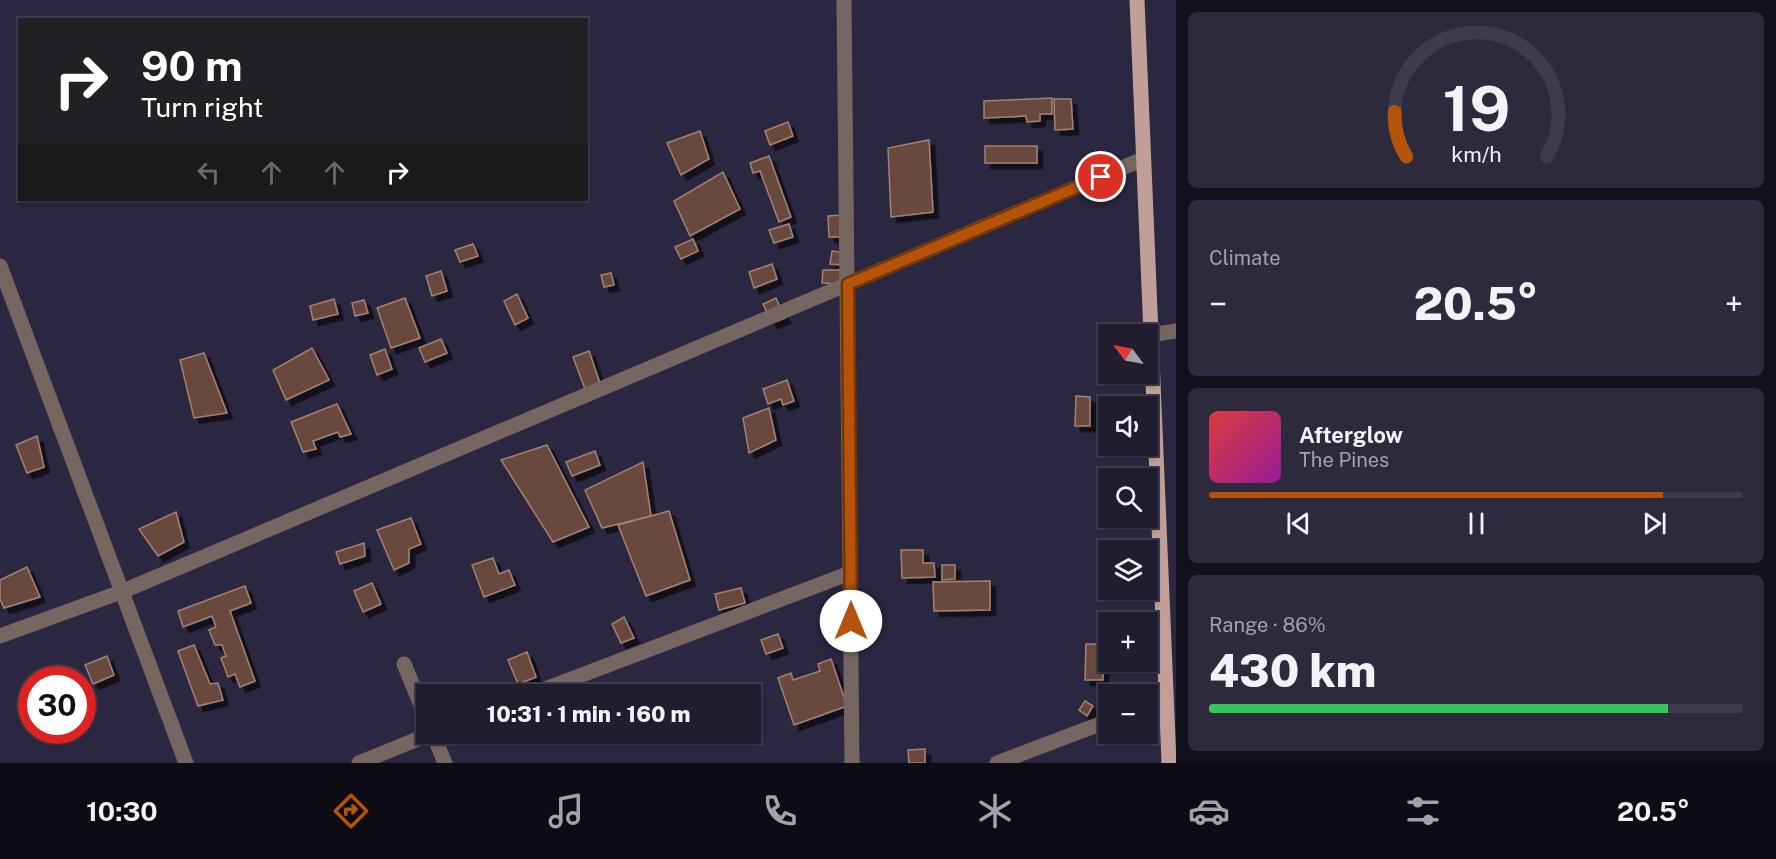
<!DOCTYPE html>
<html lang="en">
<head>
<meta charset="utf-8">
<style>
	body { margin:0; font-family:"Public Sans",sans-serif; background:#2d2a3d; color:#f1f3f6; height:100vh; display:flex; flex-direction:column; font-size:22px; white-space:nowrap }
	* { box-sizing:border-box; margin:0 }
	p { font-size:20px; color:#a2a2ab }
	.icon { flex:none; width:33px; height:33px; fill:none; stroke:currentColor; stroke-width:2; stroke-linecap:round; stroke-linejoin:round }
	.map { position:relative; flex:1; overflow:hidden }
	.panel { display:flex; flex-direction:column; gap:12px; padding:12px; background:#12101b; width:600px }
	.panel>* { flex:none }
	.top-card { position:absolute; left:18px; top:18px; width:570px; height:183px; border-radius:0px; box-shadow:0 2px 4px #0004,0 0 0 2px #3e3b4d; background:#202124; color:#fff; overflow:hidden }
	.needle { width:39px; rotate:302deg }
	.controls { position:absolute; left:1098px; top:324px; display:grid; gap:12px }
	.controls a { display:grid; place-items:center; width:60px; height:60px; border-radius:0px; background:#211d31; box-shadow:0 2px 4px #0004,0 0 0 2px #3e3b4d; font-size:30px }
	.speed { position:absolute; left:18px; top:666px; display:flex; gap:12px; font-size:30px; font-weight:700; text-align:center }
	.speed>* { display:grid; place-content:center; width:78px; height:78px; border-radius:50%; background:#211d31; box-shadow:0 2px 4px #0004,0 0 0 2px #3e3b4d; line-height:1 }
	.speed .limit { border:9px solid #d22; background:#fff; color:#111 }
	.pin { position:absolute; display:grid; place-items:center; width:51px; height:51px; color:#fff; margin:-26px; border:3px solid #fff; border-radius:50%; box-shadow:0 2px 6px #0007 }
	.me { position:absolute; width:66px; margin:-33px; rotate:0deg; stroke-linejoin:round; filter:drop-shadow(0 0 4px #0008) }
	.turn { display:flex; align-items:center; gap:21px; height:126px; padding:0 24px; font-size:27px }
	.turn .icon { width:78px; height:78px; stroke-width:2.5 }
	.turn b { display:block; font-size:42px; line-height:51px }
	.lanes { display:flex; align-items:center; height:57px; padding:0 24px; background:#0003; justify-content:center; gap:30px; direction:ltr }
	.lanes .off { opacity:.35 }
	.big { font-size:45px; font-weight:800; line-height:1.1 }
	.panel .widget { flex:1; display:flex; flex-direction:column; justify-content:center; gap:9px; min-width:0; padding:0 21px; border-radius:9px; background:#2d2a3d }
	.panel .dial { align-items:center; gap:0 }
	.dial svg { height:156px; overflow:visible; fill:none; stroke:#3e3b4d; stroke-width:7; stroke-linecap:round; text-anchor:middle }
	.dial text { fill:#f1f3f6; stroke:none }
	.song { display:flex; align-items:center; gap:18px }
	.cover { width:72px; height:72px; border-radius:9px; background:linear-gradient(135deg,hsl(0 70% 55%),hsl(300 70% 35%)) }
	.played { height:6px; border-radius:3px; background:linear-gradient(90deg,#b45309 85%,#3e3b4d 85%) }
	.keys { display:flex; justify-content:space-around; direction:ltr }
	.heat { display:flex; justify-content:space-between; align-items:center; font-size:33px; direction:ltr }
	.charge { height:9px; border-radius:4px; background:linear-gradient(90deg,#34c759 86%,#3e3b4d 0) }
	.trip { position:absolute; left:416px; top:684px; width:345px; height:60px; border-radius:0px; background:#211d31; box-shadow:0 2px 4px #0004,0 0 0 2px #3e3b4d; font-weight:800; line-height:60px; text-align:center }
	.menu { display:flex; height:96px; justify-content:space-around; align-items:center; background:#0d0c14; color:#a2a2ab }
	.menu .icon { width:42px; height:42px }
	.menu .selected { color:#b45309 }
	.menu b { font-size:27px; color:#f1f3f6 }
	main { display:flex; flex:1; min-height:0 }
	.map>svg:first-child { display:block }
	.building { fill:#694a3d; stroke:#a38173; stroke-width:1.5; filter:url(#shadow) }
	.lines { fill:none; stroke-linecap:round; stroke-linejoin:round }
	.minor { stroke:#766662; stroke-width:15 }
	.primary { stroke:#bf9f98; stroke-width:15 }
	.route-casing { stroke:#753606; stroke-width:15 }
	.route { stroke:#b45309; stroke-width:10 }
</style>
</head>
<body>
<main>
<div class="map">
<svg width="1176" height="763" viewBox="0 0 1176 763">
	<defs>
		<filter id="shadow"><feDropShadow dx="5.5" dy="5.5" stdDeviation="0" flood-color="#0009"/></filter>
	</defs>
	<rect width="100%" height="100%" fill="#2c2741"/>
	<!-- building -->
	<g class="building">
		<polygon points="1052,98 1052,114 1040,114 1040,121 1027,122 1026,116 984,118 984,101"/>
		<polygon points="1054,99 1071,99 1073,129 1055,130"/>
		<polygon points="788,122 793,136 770,145 765,131"/>
		<polygon points="700,131 709,159 681,175 667,143"/>
		<polygon points="929,140 933,212 891,217 888,148"/>
		<rect x="985" y="146" width="52" height="17"/>
		<polygon points="769,156 791,217 779,222 760,171 753,173 750,163"/>
		<polygon points="723,172 740,209 690,236 674,201"/>
		<polygon points="843,215 844,237 829,237 828,216"/>
		<polygon points="789,224 793,237 774,243 769,230"/>
		<polygon points="693,239 698,251 681,259 675,247"/>
		<polygon points="473,244 478,256 460,262 455,250"/>
		<polygon points="832,251 846,253 844,265 830,264"/>
		<polygon points="772,264 777,279 754,288 749,272"/>
		<polygon points="823,270 841,270 840,284 822,283"/>
		<polygon points="441,271 447,291 432,296 426,276"/>
		<polygon points="611,273 614,285 604,287 601,275"/>
		<polygon points="517,294 528,318 515,325 504,301"/>
		<polygon points="405,298 420,338 391,348 377,308"/>
		<polygon points="776,298 785,318 772,323 763,304"/>
		<polygon points="334,299 338,314 313,320 310,306"/>
		<polygon points="364,300 368,313 355,316 352,303"/>
		<polygon points="441,339 447,353 425,362 419,348"/>
		<polygon points="312,348 329,380 286,400 273,370"/>
		<polygon points="385,349 392,369 377,375 370,355"/>
		<polygon points="589,351 600,383 585,389 573,357"/>
		<polygon points="204,353 227,413 194,418 180,360"/>
		<polygon points="787,380 794,401 783,405 781,399 768,404 763,389"/>
		<polygon points="1076,396 1090,397 1090,426 1075,426"/>
		<polygon points="337,404 351,434 340,437 338,432 313,441 316,449 303,452 291,422"/>
		<polygon points="769,408 776,440 749,453 743,418"/>
		<polygon points="37,436 44,467 27,473 16,445"/>
		<polygon points="547,445 589,527 553,542 501,460"/>
		<polygon points="595,451 600,465 572,476 566,462"/>
		<polygon points="643,462 651,516 602,528 585,490"/>
		<polygon points="669,511 690,580 646,596 618,525"/>
		<polygon points="176,512 184,542 158,556 139,529"/>
		<polygon points="411,518 421,544 409,549 409,563 394,570 377,530"/>
		<polygon points="364,543 365,556 340,564 336,552"/>
		<polygon points="901,550 923,550 923,563 934,563 935,577 902,578"/>
		<polygon points="493,558 499,574 509,570 515,585 484,597 472,565"/>
		<polygon points="942,565 955,565 955,579 942,580"/>
		<polygon points="27,567 40,597 4,608 0,599 0,580"/>
		<polygon points="990,581 990,610 934,611 933,582"/>
		<polygon points="372,583 381,604 363,612 354,591"/>
		<polygon points="245,586 251,603 230,611 255,681 240,687 235,674 228,677 221,658 226,656 222,645 215,645 209,630 216,627 212,616 183,627 178,611"/>
		<polygon points="741,588 745,603 719,610 715,594"/>
		<polygon points="624,617 634,638 621,643 612,624"/>
		<polygon points="778,634 783,648 766,654 761,640"/>
		<polygon points="1086,644 1104,644 1103,680 1085,680"/>
		<polygon points="194,645 210,684 218,683 223,700 198,706 178,651"/>
		<polygon points="527,652 536,677 518,684 508,660"/>
		<polygon points="107,656 114,675 93,684 85,665"/>
		<polygon points="831,659 847,706 794,725 778,678 791,673 793,680 820,671 818,664"/>
		<polygon points="1085,701 1093,706 1087,716 1079,710"/>
		<polygon points="925,749 925,763 909,763 908,750"/>
	</g>
	<g class="lines">
		<!-- minor -->
		<g class="minor">
			<polyline points="844,0 852,763"/>
			<polyline points="0,266 186,763"/>
			<polyline points="1150,335 1176,331"/>
			<polyline points="0,636 121,592 1143,159"/>
			<polyline points="404,664 426,717"/>
			<polyline points="532,694 850,573"/>
			<polyline points="1148,706 1166,699"/>
			<polyline points="433,734 445,763"/>
			<polyline points="359,763 430,734"/>
			<polyline points="997,763 1108,721"/>
		</g>
		<!-- primary -->
		<polyline class="primary" points="1137,0 1169,763"/>
	</g>
	<g class="lines">
		<!-- route casing -->
		<g class="route-casing">
			<polyline id="route" points="851,621 848,284 1101,177"/>
		</g>
		<!-- route -->
		<use href="#route" class="route"/>
	</g>
</svg>
<div class="controls">
<a><svg class="needle" viewBox="-14 -14 28 28"><path d="M0-13l5 13h-10z" fill="#e53935"/><path d="M0 13l5-13h-10z" fill="#a2a2ab"/></svg></a>
<a><svg class="icon" aria-label="sound" viewBox="0 0 24 24"><path d="M4 9h4l5-4v14l-5-4H4zM17 9q2 3 0 6"/></svg></a>
<a><svg class="icon" aria-label="search" viewBox="0 0 24 24"><circle cx="10" cy="10" r="6"/><path d="M15 15l6 6"/></svg></a>
<a><svg class="icon" aria-label="layers" viewBox="0 0 24 24"><path d="M12 4l9 5-9 5-9-5zM3 14l9 5 9-5"/></svg></a>
<a>+</a>
<a>−</a>
</div>
<div class="speed"><div class="limit">30</div></div>
<div class="pin" style="left:1101px;top:177px;background:#d93025"><svg class="icon" aria-label="arrive" viewBox="0 0 24 24"><path d="M6 21V4h12l-3 4 3 4H6"/></svg></div>
<svg class="me" style="left:851px;top:621px" viewBox="-20 -20 40 40"><circle r="19" fill="#fff"/><path d="M0-13L10 11 0 6-10 11z" fill="#b45309"/></svg>
<div class="trip">10:31 · 1 min · 160 m</div>
<div class="top-card">
<div class="turn"><svg class="icon" aria-label="right" viewBox="0 0 24 24"><path d="M7 20v-9h11M14 6l5 5-5 5"/></svg><div><b>90 m</b>Turn right</div></div>
<div class="lanes"><svg class="icon off" aria-label="left" viewBox="0 0 24 24"><path d="M17 20v-9H6M10 6l-5 5 5 5"/></svg><svg class="icon off" aria-label="ahead" viewBox="0 0 24 24"><path d="M12 20V5M6 11l6-6 6 6"/></svg><svg class="icon off" aria-label="ahead" viewBox="0 0 24 24"><path d="M12 20V5M6 11l6-6 6 6"/></svg><svg class="icon" aria-label="right" viewBox="0 0 24 24"><path d="M7 20v-9h11M14 6l5 5-5 5"/></svg></div>
</div>
</div>
<section class="panel">
<div class="widget dial"><svg viewBox="0 0 100 80">
<path d="M14 69A42 42 0 1 1 86 69"/>
<path d="M14 69A42 42 0 0 1 8 46" stroke="#b45309"/>
<text x="50" y="56" font-size="32" font-weight="700">19</text>
<text x="50" y="72" font-size="11">km/h</text>
</svg></div>
<div class="widget"><p>Climate</p>
<div class="heat"><a>−</a><b class="big">20.5°</b><a>+</a></div>
</div>
<div class="widget">
<div class="song"><i class="cover"></i><div><b>Afterglow</b><p>The Pines</p></div></div>
<div class="played"></div>
<div class="keys"><svg class="icon" aria-label="previous" viewBox="0 0 24 24"><path d="M18 5L8 12l10 7zM5 5v14"/></svg><svg class="icon" aria-label="pause" viewBox="0 0 24 24"><path d="M8 5v14M16 5v14"/></svg><svg class="icon" aria-label="next" viewBox="0 0 24 24"><path d="M6 5l10 7-10 7zM19 5v14"/></svg></div>
</div>
<div class="widget"><p>Range · 86%</p><b class="big">430 km</b><div class="charge"></div></div>
</section>
</main>
<nav class="menu">
<b>10:30</b>
<svg class="icon selected" aria-label="directions" viewBox="0 0 24 24"><path d="M12 3l9 9-9 9-9-9zM9 14v-3h6M13 9l2 2-2 2"/></svg>
<svg class="icon" aria-label="music" viewBox="0 0 24 24"><path d="M9 18V5l10-2v13"/><circle cx="6" cy="18" r="3"/><circle cx="16" cy="16" r="3"/></svg>
<svg class="icon" aria-label="phone" viewBox="0 0 24 24"><path d="M5 4h4l2 5-3 2q2 4 5 5l2-3 5 2v4C11 20 4 13 5 4z"/></svg>
<svg class="icon" aria-label="climate" viewBox="0 0 24 24"><path d="M12 3v18M4 7l16 10M4 17L20 7"/></svg>
<svg class="icon" aria-label="car" viewBox="0 0 24 24"><path d="M5 17H2v-5l4-1 3-4h7l3 4 3 1v5h-3M9 17h6M6 11h13"/><circle cx="7" cy="17" r="2"/><circle cx="17" cy="17" r="2"/></svg>
<svg class="icon" aria-label="filters" viewBox="0 0 24 24"><path d="M4 7h16M4 17h16"/><circle cx="9" cy="7" r="2"/><circle cx="15" cy="17" r="2"/></svg>
<b>20.5°</b>
</nav>
</body>
</html>
